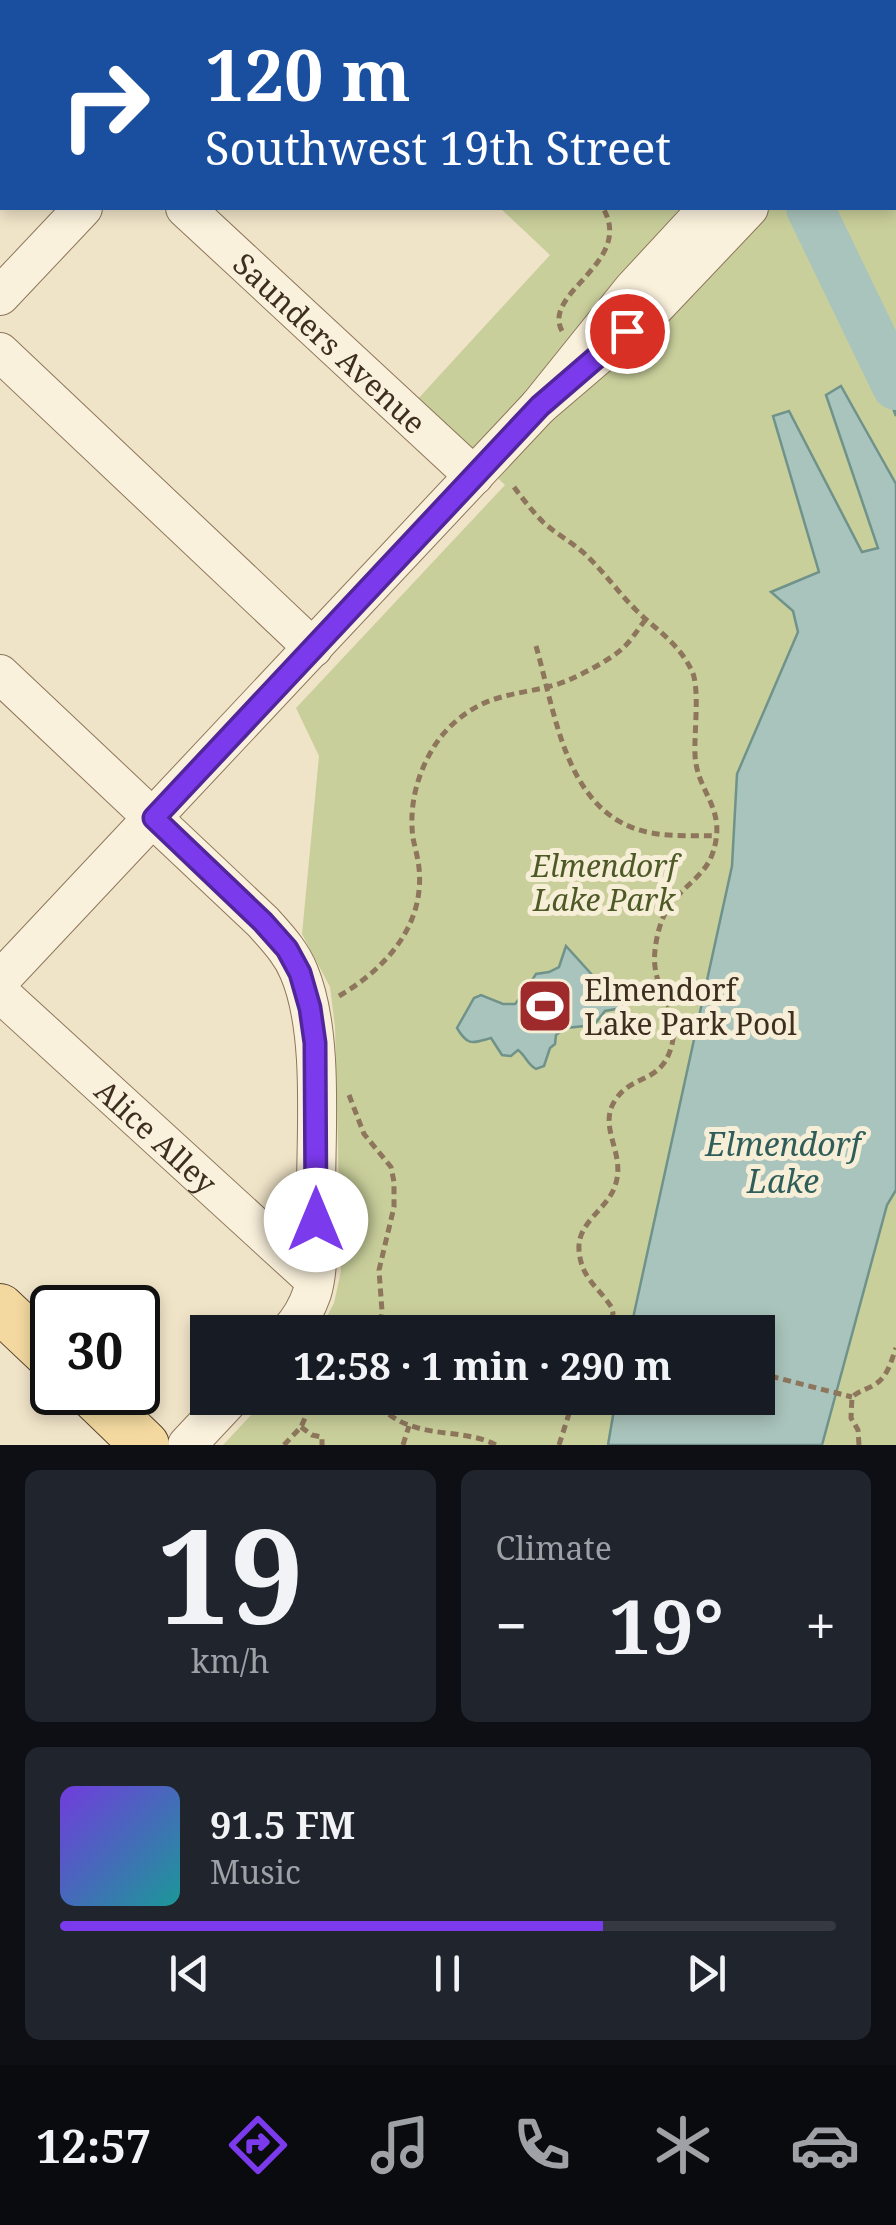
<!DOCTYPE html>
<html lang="en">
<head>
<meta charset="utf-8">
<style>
	body { margin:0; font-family:"Noto Serif",serif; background:#20242c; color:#f1f3f6; height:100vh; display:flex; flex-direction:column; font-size:38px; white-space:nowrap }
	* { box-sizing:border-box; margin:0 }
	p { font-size:32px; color:#9ea1a6 }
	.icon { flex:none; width:55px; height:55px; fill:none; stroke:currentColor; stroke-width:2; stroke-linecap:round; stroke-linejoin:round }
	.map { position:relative; height:1445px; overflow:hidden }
	.drawer { display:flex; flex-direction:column; gap:25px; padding:25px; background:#0d0f14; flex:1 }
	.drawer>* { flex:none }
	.guide { position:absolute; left:0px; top:0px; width:898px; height:210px; box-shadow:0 5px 15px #0003; background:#1a4fa0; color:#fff; overflow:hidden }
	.speed { position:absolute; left:30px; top:1285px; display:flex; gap:20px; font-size:50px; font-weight:700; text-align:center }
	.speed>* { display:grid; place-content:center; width:130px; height:130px; border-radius:50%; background:#171b24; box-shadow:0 5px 15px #0003; line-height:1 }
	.speed .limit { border:5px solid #111; border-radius:15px; background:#fff; color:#111 }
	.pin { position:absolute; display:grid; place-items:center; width:85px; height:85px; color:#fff; margin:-42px; border:5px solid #fff; border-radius:50%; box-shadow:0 2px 10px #0007 }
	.me { position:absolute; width:110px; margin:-55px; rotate:0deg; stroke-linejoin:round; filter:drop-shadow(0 0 8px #0008) }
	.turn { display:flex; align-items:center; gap:35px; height:210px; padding:0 40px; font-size:45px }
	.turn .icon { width:130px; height:130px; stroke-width:2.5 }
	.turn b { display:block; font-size:70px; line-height:85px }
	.big { font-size:75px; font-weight:700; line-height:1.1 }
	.drawer .tile { flex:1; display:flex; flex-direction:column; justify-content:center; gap:15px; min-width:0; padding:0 35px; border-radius:15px; background:#20242c }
	.drawer .dial { align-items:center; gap:0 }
	.dial b { font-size:130px; line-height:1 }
	.song { display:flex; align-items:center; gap:30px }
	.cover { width:120px; height:120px; border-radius:15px; background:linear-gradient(135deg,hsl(260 70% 55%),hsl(180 70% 35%)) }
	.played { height:10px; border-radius:5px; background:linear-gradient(90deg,#7c3aed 70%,#363941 70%) }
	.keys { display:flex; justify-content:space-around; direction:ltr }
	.heat { display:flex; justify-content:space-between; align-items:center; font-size:55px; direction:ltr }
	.drawer .tiles { flex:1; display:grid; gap:25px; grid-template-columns:1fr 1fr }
	.tile:last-child { grid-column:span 2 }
	.trip { position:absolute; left:190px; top:1315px; width:585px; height:100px; border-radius:0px; background:#171b24; box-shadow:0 5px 15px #0003; font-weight:700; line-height:100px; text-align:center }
	.dock { display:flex; height:160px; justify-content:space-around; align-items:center; background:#090b0e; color:#9ea1a6 }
	.dock .icon { width:70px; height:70px }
	.dock .active { color:#7c3aed }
	.dock b { font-size:45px; color:#f1f3f6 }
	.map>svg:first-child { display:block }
	.green { fill:#c9cf9b }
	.water { fill:#a9c4bc; stroke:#6f938a; stroke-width:2.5 }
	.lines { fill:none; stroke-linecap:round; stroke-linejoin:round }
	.river { stroke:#a9c4bc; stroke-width:48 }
	.minor-casing { stroke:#8d765c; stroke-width:40 }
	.major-casing { stroke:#5b4430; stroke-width:50 }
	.path { stroke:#8d765c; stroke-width:5; stroke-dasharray:8 5; stroke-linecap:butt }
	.minor { stroke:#faf1dc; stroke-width:38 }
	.major { stroke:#f3d9a0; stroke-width:48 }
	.route-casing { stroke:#51269a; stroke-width:25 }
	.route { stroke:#7c3aed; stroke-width:18 }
	.labels { text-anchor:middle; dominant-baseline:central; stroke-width:10; stroke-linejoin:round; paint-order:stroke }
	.street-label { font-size:30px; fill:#3d2e20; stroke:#f7eed8 }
	.park-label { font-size:30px; font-style:italic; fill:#4d5a26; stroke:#f7eed8 }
	.poi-label { font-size:30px; fill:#3d2e20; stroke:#f7eed8; text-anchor:start }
	.water-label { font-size:32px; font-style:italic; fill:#2f5d5a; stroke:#f7eed8 }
</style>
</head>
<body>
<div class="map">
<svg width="896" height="1445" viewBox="0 0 896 1445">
	<rect width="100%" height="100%" fill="#f0e4c8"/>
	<!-- green -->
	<polygon class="green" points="461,0 896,0 896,1445 223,1445 267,1398 758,1398 758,1332 319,1332 334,1303 341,1271 335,1027 330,987 302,934 319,756 296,708 505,485 416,401 550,255 500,208 895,208 895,2 463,2"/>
	<!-- water -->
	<g class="water">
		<polygon points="895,363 896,365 896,416 878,371"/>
		<polygon points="841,386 896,484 896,1190 887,1205 822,1445 608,1445 616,1398 758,1398 758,1332 630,1332 732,866 737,774 798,632 793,611 771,592 819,572 773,416 789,411 862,552 878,548 826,395"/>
		<path d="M566 946 622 1008 605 1011 594 1025 566 1028 556 1035 555 1044 550 1048 544 1066 536 1069C527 1064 526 1056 518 1050L511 1056 502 1055 491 1038C473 1043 468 1047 457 1028L474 998 481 995 503 1004H515L524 993 536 974 549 972 559 967Z"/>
	</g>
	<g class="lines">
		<!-- river -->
		<g class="river">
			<polyline points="611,0 612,2"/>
			<polyline points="810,208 896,386"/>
		</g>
		<!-- minor casing -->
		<g class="minor-casing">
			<g id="minor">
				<polyline points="297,0 300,2"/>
				<polyline points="895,11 896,10"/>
				<polyline points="0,36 2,38"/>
				<polyline points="895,52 896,51"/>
				<path id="s1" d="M185 208 474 476"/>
				<polyline points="708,208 633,289 539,406 656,306 749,208"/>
				<polyline points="0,296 83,208"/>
				<polyline points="0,352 313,648"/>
				<path d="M0 674 263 922C277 938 291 952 299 972 324 1031 316 1128 316 1193 316 1225 321 1263 312 1293 307 1308 299 1321 289 1332"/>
				<polyline points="0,980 539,406"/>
				<path id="s2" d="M0 993 314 1280"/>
				<polyline points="187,1445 231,1398"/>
			</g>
		</g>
		<!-- major casing -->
		<g class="major-casing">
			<g id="major">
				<polyline points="0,1308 52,1357"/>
				<polyline points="90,1392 145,1445"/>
			</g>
		</g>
		<!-- path -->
		<g class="path">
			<polyline points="487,0 489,2"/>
			<path d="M562 331C541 292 635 263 603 208"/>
			<path d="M514 487C523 499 532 511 543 522 556 534 572 542 585 554 604 572 618 592 636 610 658 632 677 641 692 671 700 688 694 733 695 754 696 793 729 808 712 855 705 874 686 885 673 901 662 914 657 933 655 950 650 994 685 1008 670 1051 659 1083 632 1075 616 1099 596 1127 627 1153 615 1186 607 1210 577 1222 579 1250 581 1279 599 1287 612 1308L613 1313 609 1332"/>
			<path d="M536 646C556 715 566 818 652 833 672 837 695 835 715 836"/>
			<path d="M339 996C385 969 425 926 419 868 418 858 415 848 413 838 409 808 416 777 432 750 445 727 469 707 495 699 519 691 546 690 569 680 586 672 608 661 622 649 631 641 638 629 646 619"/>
			<polyline points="349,1095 364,1134 391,1167 394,1182 394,1207 379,1270 382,1311 379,1332"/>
			<polyline points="758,1373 852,1397"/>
			<path d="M369 1398C381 1408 393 1420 409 1425 437 1436 469 1431 496 1445"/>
			<polyline points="301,1427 312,1435 322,1437 322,1445"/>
			<polyline points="284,1445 301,1427 314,1398"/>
			<polyline points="403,1445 409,1426"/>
			<polyline points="559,1445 574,1398"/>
			<path d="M859 1445 858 1430 851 1418 852 1397C860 1390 866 1390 874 1385 888 1377 891 1361 896 1348"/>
		</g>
		<!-- minor -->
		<use href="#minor" class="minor"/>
		<!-- major -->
		<use href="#major" class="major"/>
	</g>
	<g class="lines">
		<!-- route casing -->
		<g class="route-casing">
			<polyline id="route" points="316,1220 315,1043 310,1008 300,973 287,949 263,922 154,818 540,406 627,331"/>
		</g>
		<!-- route -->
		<use href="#route" class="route"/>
	</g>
	<!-- icons -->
	<defs>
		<g id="stadium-square" transform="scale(2.875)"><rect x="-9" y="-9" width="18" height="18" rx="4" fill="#9e2a2b" stroke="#f7eed8"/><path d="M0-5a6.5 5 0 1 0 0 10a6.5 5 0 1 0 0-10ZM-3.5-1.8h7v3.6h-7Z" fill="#fff"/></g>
	</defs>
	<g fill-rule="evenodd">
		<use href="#stadium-square" x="545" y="1006"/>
	</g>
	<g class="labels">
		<!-- street labels -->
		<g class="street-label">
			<text stroke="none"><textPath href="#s1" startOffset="198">Saunders Avenue</textPath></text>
			<text stroke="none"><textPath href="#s2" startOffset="212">Alice Alley</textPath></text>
		</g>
		<!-- park labels -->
		<g class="park-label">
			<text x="604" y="865">Elmendorf<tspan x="604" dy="34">Lake Park</tspan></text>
		</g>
		<!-- poi labels -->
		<g class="poi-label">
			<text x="584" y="989">Elmendorf<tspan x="584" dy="34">Lake Park Pool</tspan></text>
		</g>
		<!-- water labels -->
		<g class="water-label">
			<text x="783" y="1143">Elmendorf<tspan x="783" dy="37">Lake</tspan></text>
		</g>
	</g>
</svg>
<div class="speed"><div class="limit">30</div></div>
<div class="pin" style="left:627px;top:331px;background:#d93025"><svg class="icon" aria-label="arrive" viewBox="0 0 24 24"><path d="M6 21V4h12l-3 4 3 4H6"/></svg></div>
<svg class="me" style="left:316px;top:1220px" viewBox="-20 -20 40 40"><circle r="19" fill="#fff"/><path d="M0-13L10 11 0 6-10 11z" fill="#7c3aed"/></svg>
<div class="trip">12:58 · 1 min · 290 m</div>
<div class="guide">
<div class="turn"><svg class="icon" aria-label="right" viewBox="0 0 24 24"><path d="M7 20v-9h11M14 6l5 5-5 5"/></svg><div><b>120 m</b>Southwest 19th Street</div></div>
</div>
</div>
<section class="drawer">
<div class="tiles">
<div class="tile dial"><b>19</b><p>km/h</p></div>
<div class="tile"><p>Climate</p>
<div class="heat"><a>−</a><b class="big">19°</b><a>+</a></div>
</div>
<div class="tile">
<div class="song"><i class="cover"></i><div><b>91.5 FM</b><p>Music</p></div></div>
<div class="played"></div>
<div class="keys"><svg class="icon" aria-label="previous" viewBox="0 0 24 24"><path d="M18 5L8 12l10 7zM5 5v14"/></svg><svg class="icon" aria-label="pause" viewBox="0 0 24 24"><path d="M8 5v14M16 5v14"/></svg><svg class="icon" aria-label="next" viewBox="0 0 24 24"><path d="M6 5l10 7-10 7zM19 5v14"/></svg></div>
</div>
</div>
</section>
<nav class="dock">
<b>12:57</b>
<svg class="icon active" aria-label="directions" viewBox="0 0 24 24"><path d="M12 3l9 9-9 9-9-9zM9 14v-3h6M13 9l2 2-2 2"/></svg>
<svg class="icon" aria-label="music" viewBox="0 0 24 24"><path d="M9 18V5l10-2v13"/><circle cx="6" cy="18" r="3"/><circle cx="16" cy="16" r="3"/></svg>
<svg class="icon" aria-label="phone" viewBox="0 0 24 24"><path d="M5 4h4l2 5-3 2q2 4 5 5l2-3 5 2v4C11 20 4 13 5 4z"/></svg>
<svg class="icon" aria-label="climate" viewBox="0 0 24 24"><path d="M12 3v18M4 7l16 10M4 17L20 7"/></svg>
<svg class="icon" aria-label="car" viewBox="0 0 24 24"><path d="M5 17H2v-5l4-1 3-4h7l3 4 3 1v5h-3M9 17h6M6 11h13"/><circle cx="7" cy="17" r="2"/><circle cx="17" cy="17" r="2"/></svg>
</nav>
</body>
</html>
